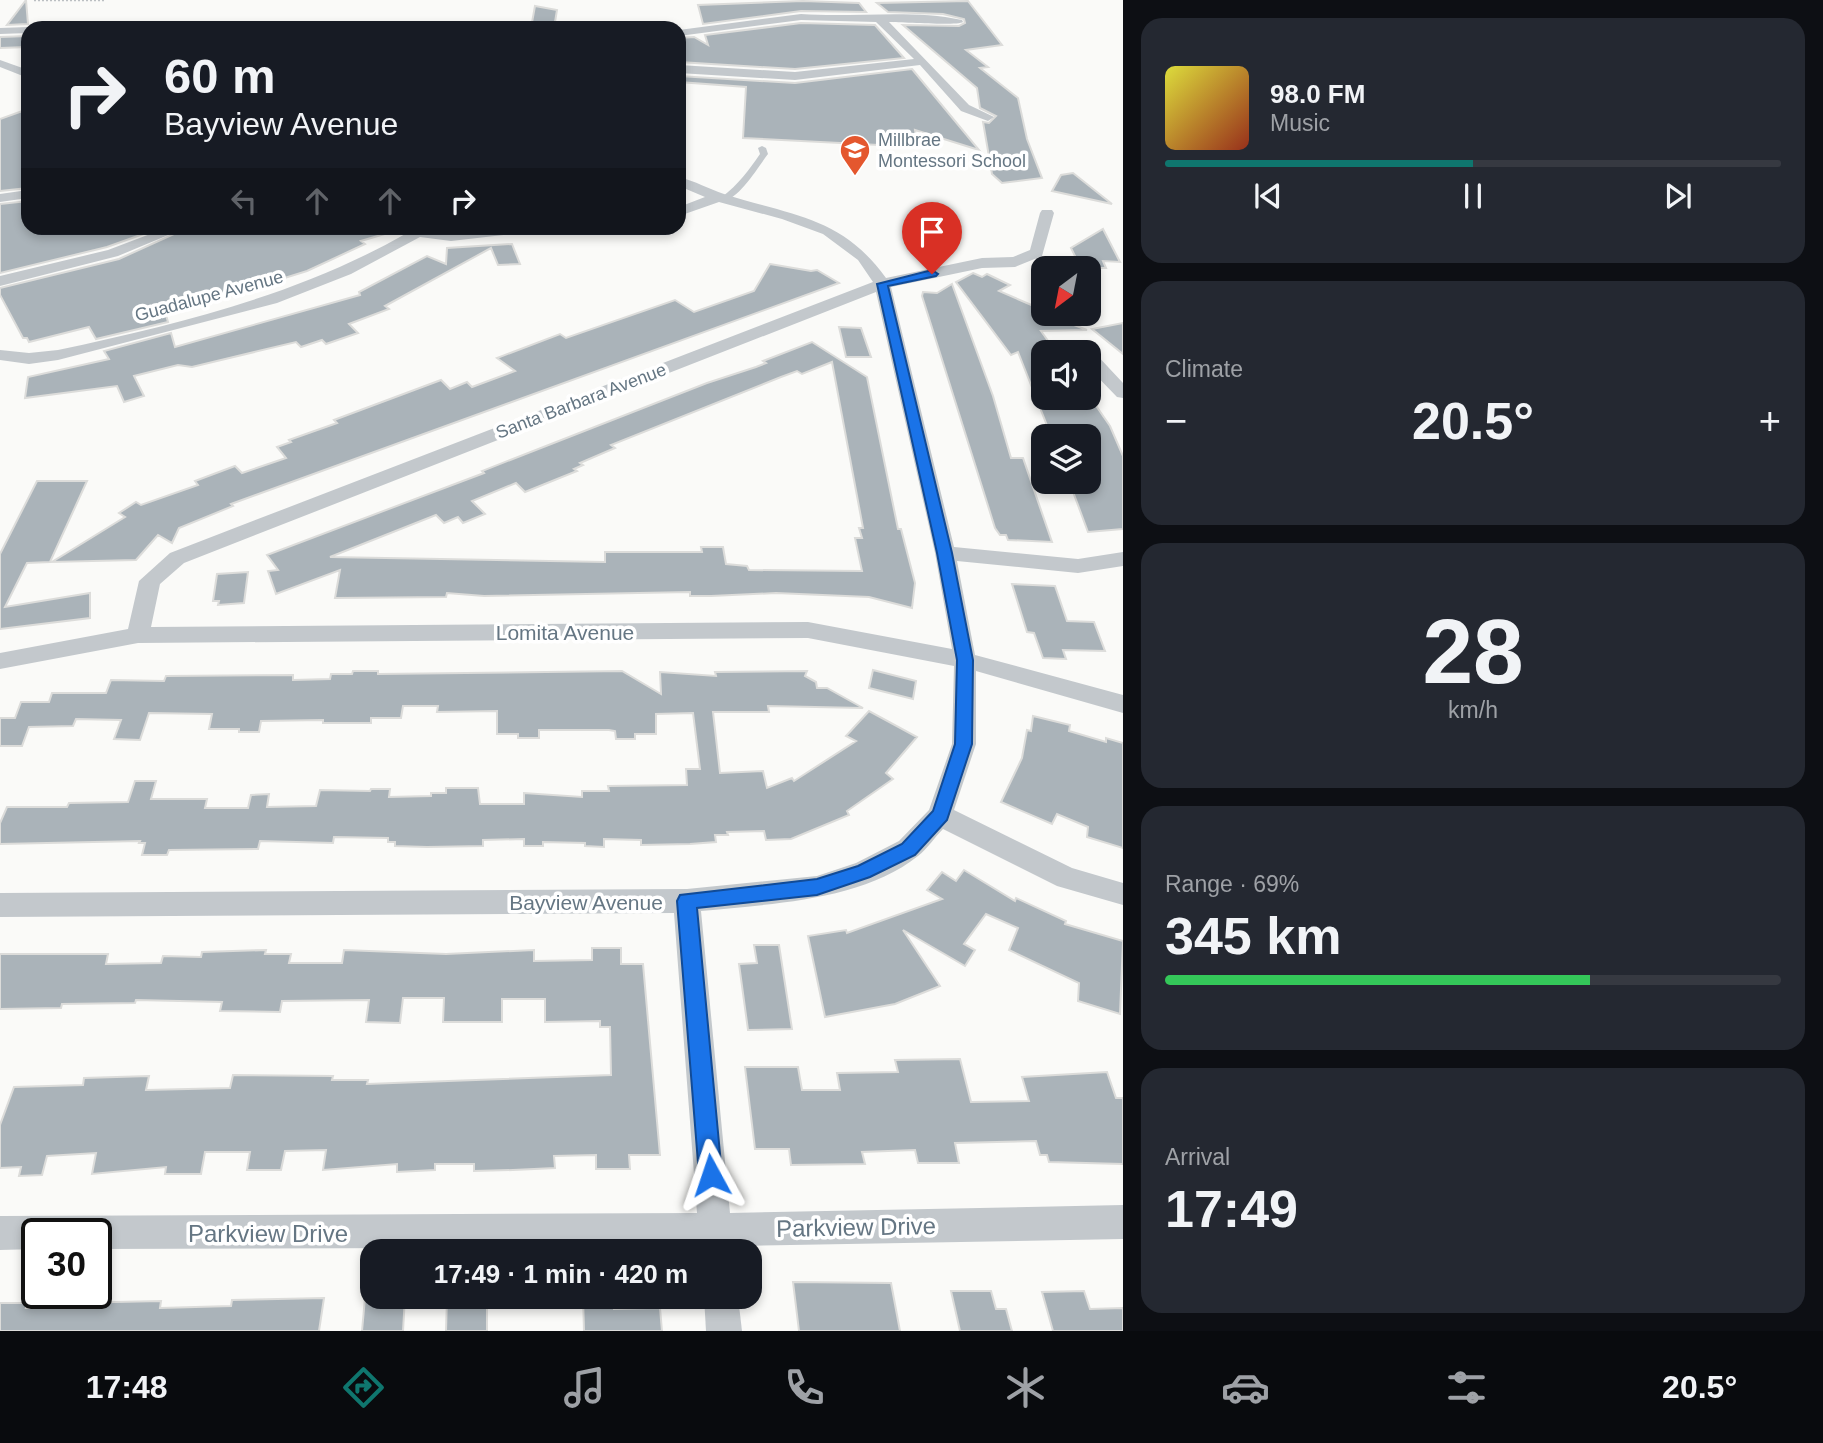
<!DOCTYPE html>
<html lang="en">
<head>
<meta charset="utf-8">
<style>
	body { margin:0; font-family:Arial,sans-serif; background:#242831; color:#f1f3f6; height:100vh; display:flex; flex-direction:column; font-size:26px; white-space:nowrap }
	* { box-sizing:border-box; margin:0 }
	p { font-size:23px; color:#9ea1a6 }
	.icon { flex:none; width:38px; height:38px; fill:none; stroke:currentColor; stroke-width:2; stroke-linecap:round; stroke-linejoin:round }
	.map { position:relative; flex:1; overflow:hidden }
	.panel { display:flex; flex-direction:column; gap:18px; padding:18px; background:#0d0f14; width:700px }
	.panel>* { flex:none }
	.top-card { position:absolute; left:21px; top:21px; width:665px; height:214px; border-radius:21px; box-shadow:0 4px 10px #0003; background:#171b24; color:#f1f3f6; overflow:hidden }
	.needle { width:46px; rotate:212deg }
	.controls { position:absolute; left:1031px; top:256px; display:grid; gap:14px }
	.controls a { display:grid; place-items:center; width:70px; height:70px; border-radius:14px; background:#171b24; box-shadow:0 4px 10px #0003; font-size:35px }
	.speed { position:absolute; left:21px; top:1218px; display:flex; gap:14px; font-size:35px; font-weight:700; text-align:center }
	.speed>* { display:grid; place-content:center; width:91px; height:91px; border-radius:50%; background:#171b24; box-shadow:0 4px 10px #0003; line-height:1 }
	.speed .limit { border:4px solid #111; border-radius:10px; background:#fff; color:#111 }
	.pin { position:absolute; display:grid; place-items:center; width:60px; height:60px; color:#fff; margin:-72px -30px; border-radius:50% 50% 50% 0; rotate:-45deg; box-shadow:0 0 7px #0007 }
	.pin .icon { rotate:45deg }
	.me { position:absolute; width:77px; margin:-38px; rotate:355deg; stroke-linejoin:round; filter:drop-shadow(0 0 5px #0008) }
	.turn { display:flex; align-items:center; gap:24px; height:147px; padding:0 28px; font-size:32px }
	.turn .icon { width:91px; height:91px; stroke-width:2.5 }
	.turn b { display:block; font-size:49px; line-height:60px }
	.lanes { display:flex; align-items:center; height:66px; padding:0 28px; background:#0003; justify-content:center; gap:35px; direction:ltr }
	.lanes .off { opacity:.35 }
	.big { font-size:52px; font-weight:600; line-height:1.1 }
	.panel .tile { flex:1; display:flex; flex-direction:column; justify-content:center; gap:10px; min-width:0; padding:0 24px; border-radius:21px; background:#242831 }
	.panel .dial { align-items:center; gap:0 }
	.dial b { font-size:91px; line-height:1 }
	.song { display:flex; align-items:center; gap:21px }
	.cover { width:84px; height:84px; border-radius:10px; background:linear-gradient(135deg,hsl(60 70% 55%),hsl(10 70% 35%)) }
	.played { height:7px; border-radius:4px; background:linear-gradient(90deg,#0f766e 50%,#363941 50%) }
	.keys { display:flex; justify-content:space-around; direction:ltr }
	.heat { display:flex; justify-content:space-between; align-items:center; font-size:38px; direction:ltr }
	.charge { height:10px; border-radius:5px; background:linear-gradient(90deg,#34c759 69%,#363941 0) }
	.trip { position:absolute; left:360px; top:1239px; width:402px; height:70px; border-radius:21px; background:#171b24; box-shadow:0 4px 10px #0003; font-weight:600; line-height:70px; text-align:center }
	.dock { display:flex; height:112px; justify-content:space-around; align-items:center; background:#090b0e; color:#9ea1a6 }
	.dock .icon { width:49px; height:49px }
	.dock .on { color:#0f766e }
	.dock b { font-size:32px; color:#f1f3f6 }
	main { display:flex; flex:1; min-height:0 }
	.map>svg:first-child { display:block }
	.building { fill:#aab3b9; stroke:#dcdcda; stroke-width:2; fill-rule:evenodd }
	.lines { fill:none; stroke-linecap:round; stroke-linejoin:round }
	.path { stroke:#bbbfc2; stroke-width:2.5; stroke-dasharray:2 2; stroke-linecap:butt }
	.lane { fill:#c3c8cc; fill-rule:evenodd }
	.street { fill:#c3c8cc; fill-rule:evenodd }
	.route { fill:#1a73e8; stroke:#114b97; stroke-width:2 }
	.labels { text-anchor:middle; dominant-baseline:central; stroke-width:7; stroke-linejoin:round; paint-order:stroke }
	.far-poi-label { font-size:18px; fill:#657683; stroke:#fff; text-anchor:start }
	.far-street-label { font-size:18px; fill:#657683; stroke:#fff }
	.street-label { font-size:21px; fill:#657683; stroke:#fff }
	.near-street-label { font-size:24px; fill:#657683; stroke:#fff }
</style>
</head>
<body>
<main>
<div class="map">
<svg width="1123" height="1331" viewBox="0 0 1123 1331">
	<rect width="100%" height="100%" fill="#fafaf8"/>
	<!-- building -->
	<g class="building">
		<polygon points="26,0 28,24 7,25"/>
		<polygon points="803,1 859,3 866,12 801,11 703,24 698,5"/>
		<polygon points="968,1 1002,45 966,50 988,67 980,68 1018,98 1027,139 1042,178 1002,183 992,174 983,122 989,123 996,116 980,108 977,88 903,25 959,26 965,23 964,19 943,14 888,12 877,3"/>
		<polygon points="535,6 557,10 554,28 531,28"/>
		<polygon points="801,23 875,25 904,58 795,69 679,62 679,38 694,37 708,45 705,35"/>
		<polygon points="28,36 28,47 0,48 0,37"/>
		<polygon points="912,69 979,150 915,130 918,147 743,138 746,87 679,82 679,76 795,83"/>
		<polygon points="28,109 28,188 0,191 0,119"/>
		<polygon points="1073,173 1112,204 1052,191 1061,175"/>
		<polygon points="28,201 28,228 160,228 107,247 0,273 0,204"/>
		<polygon points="187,228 387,228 388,233 361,241 365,244 307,271 166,315 168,322 96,339 89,327 29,342 27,338 23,338 0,295 0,288 119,259"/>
		<polygon points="1103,229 1120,262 1103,261 1106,268 1081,268 1071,248"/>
		<polygon points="512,244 520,264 498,265 491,248 385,306 389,309 349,324 358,333 326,344 322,340 301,347 296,342 192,367 178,365 134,376 144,396 124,402 117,386 25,398 28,377 109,359 104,351 171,333 175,347 360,295 359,292 427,256 446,264 447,248"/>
		<polygon points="770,264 811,271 817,270 839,283 231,504 233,506 179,528 172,543 158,535 136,560 52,562 125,517 119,513 136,502 141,505 198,485 195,481 235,466 242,473 286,458 277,447 291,442 289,440 337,423 334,420 441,380 450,389 467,382 472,387 515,371 497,358 560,334 566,338 675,300 694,312 754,291"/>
		<polygon points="973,273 982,277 987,274 1010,285 999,291 1043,310 1043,313 1087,330 1041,331 1056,352 1043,352 1043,397 1090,397 1110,426 1123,456 1123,529 1088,532 1069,481 1088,481 1088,436 1050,433 1018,352 1011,355 956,282"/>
		<polygon points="952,284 993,396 1011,458 1023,458 1052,542 1008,540 1006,535 1000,535 995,528 922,296 923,292 937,293"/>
		<polygon points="1123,323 1123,354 1092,329"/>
		<polygon points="839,327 861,328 871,357 846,357"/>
		<path d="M812 342 867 377 898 529H901L915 583 912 608 869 597 776 593 711 596H690V592L484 596 447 593 446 597 335 598 340 570 276 594 268 571 278 570 267 555 484 473 482 471 707 383 756 367 766 363 763 361ZM832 362 863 528H859L862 538H855L862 571 749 570 747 566 726 564 723 547H701L702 552H605V562L330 557 436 515 444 523 458 517 463 523 485 514 472 501 516 483 525 492 577 471 574 469 583 465 580 463 615 448 611 445 781 377 797 371 802 374Z"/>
		<polygon points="37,481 87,481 50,562 27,563 5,607 90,593 90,618 0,629 0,554"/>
		<polygon points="248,572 244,603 218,605 219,601 213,601 217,574"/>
		<polygon points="1012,584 1055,586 1067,621 1094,622 1105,651 1063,650 1066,659 1043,658 1034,633 1027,632"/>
		<polygon points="873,670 916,681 913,699 869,688"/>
		<polygon points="353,671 378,671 378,674 622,671 661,694 660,672 716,676 715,672 807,671 805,676 816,682 817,688 827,688 863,708 768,706 769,712 713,712 720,773 763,771 767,788 792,778 794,781 856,741 846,736 869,711 917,737 886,773 893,779 847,811 849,815 791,839 766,840 764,831 727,832 728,835 715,835 716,842 690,844 641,845 641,840 604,839 604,847 585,846 585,843 543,842 543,846 524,846 524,839 483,840 483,846 427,847 395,846 395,842 388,842 388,838 334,837 333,843 260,841 258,849 169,850 167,855 142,855 145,843 139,843 140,841 0,844 0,823 7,807 67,807 69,803 128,802 135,781 156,781 151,799 207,799 205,808 248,808 251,795 269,794 267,807 316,806 320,790 370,791 371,789 390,789 389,797 431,796 431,793 446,793 446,788 478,788 480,804 524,804 524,793 582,797 582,791 609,791 608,786 687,785 686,769 700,769 693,713 656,714 656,734 635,734 635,739 616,739 615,731 609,730 539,730 539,738 518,738 518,734 497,734 497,711 437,712 438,706 403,706 401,718 371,718 371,723 323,723 323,720 261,721 259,732 239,732 239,729 209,729 212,714 149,713 140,740 114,739 121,720 76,719 73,726 29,727 22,746 0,746 0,718 15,718 21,702 49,702 52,693 106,693 111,680 164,681 166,676 293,675 293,680 330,679 331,674 352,674"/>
		<polygon points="1033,716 1070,725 1069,731 1106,742 1106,738 1123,743 1123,848 1087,837 1088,827 1057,814 1052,824 1001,802 1022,758 1027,730 1031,731"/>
		<polygon points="964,870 1015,901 1016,898 1066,921 1065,924 1123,941 1120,1014 1078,1001 1079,983 1009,950 1018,928 986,914 964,944 975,950 965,966 903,930 940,986 895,1004 825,1017 808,936 846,930 847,933 942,899 927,890 942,872 956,881"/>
		<polygon points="754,945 779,945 792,1029 748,1030 739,964 757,963"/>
		<polygon points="592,948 621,948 621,964 643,964 660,1155 629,1155 630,1169 596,1169 596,1155 554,1156 555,1168 513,1170 474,1171 474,1164 435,1164 435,1170 397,1172 397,1164 323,1170 326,1150 285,1151 281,1170 247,1170 250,1152 205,1152 201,1174 165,1174 166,1167 92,1174 96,1153 47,1156 42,1175 19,1176 21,1167 0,1168 0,1125 14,1087 83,1085 84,1078 149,1076 146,1090 230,1088 233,1075 333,1076 332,1080 368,1080 367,1084 611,1075 610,1027 600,1027 600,1021 545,1022 545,999 502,999 502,1022 443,1022 444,998 403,998 400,1023 366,1022 369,1000 282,1001 280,1012 220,1011 222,1002 136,1000 135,1003 62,1004 61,1008 0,1009 0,954 108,954 106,964 161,963 163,956 201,957 202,952 266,950 265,954 291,954 289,963 342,963 344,950 446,954 534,950 534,961 592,960"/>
		<polygon points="960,1059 971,1102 1029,1101 1022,1077 1107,1072 1116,1098 1123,1098 1123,1164 1049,1162 1047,1155 1040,1155 1036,1141 955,1143 959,1163 918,1163 915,1150 862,1152 865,1164 791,1165 789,1149 755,1149 745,1067 798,1067 802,1090 840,1090 837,1073 898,1072 895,1060"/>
		<polygon points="793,1282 891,1283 900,1331 799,1331"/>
		<polygon points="951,1291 991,1291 996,1309 1006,1309 1012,1331 960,1331"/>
		<polygon points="1084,1291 1090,1309 1123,1308 1123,1331 1053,1331 1042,1292"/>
		<polygon points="405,1297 403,1331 362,1331 365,1298"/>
		<polygon points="447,1297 487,1297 487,1331 446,1331"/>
		<polygon points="583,1297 614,1297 614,1309 660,1308 662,1331 584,1331"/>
		<polygon points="324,1298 319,1331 0,1331 0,1303 28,1303 26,1308 67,1307 68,1303 161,1301 160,1308 231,1306 232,1300"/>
	</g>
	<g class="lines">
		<!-- path -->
		<polyline class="path" points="34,0 105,0"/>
		<!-- lane -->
		<path class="lane" d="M762 146 766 148 768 154C758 167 739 200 722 201V197C738 185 749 170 760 154L758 148Z"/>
		<!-- street -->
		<g class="street">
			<path d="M801 14C854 18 910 9 962 20L963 22C957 26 902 22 889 22L969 105 994 117 988 121 961 111 920 65 795 80 679 73V65L795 72 914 59 876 22 801 20 679 36V30Z"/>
			<polygon points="317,25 387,25 392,28 312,28"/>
			<polygon points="0,28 28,27 32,28 28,28 28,33 0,34"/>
			<polygon points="0,60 28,70 28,78 0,67"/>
			<path d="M679 177C695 181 709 189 724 194 792 216 841 216 886 278L982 258 1013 257 1030 250 1040 213 1042 210H1052L1054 213 1042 256 1015 267 982 268 891 287 954 547 1078 559 1123 552V566L1078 573 957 561 975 655 1123 695V713L976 671V744L954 810 1072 868 1123 883V905L1057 886 943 829C935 837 927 849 918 856 862 901 769 904 701 911L730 1213 1123 1205V1239L733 1246 734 1251H700V1247L96 1249V1234H37V1249L0 1250V1216L697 1213 674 913 0 917V893L687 889 817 876 856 863 899 841 929 810 952 744 954 666 808 638 138 643 0 669V653L128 629 139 581 170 553 873 282 858 260 823 234 782 219 719 202 679 216V207L705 197 679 186ZM876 292 935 553 952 649 808 622 151 627 160 584 184 563Z"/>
			<polygon points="28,190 28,198 0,202 0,194"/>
			<polygon points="166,228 185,228 118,256 0,286 0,276 108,250"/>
			<path d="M400 228 451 232 537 228 530 232 451 241 420 237 351 274 277 303 58 360 29 364 0 360V350L29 353 58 350C178 324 299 295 407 233Z"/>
			<polygon points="1088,351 1094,352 1123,383 1123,398 1117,397 1088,367 1088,352 1085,352"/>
			<polygon points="704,1297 738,1297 742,1331 706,1331"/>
		</g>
	</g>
	<!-- route -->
	<polygon class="route" points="932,270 938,274 936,276 888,286 952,553 973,660 972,744 947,820 915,855 870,877 817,895 697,908 722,1175 719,1183 711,1186 703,1183 699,1175 677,901 680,895 817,879 858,866 902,844 933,811 955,744 957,660 937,553 877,284"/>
	<!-- icons -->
	<defs>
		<g id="school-pin" transform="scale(1.575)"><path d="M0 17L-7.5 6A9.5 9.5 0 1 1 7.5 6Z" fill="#e4572e" stroke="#fff"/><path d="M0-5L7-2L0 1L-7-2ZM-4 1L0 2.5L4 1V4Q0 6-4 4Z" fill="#fff"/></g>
	</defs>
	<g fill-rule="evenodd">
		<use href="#school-pin" x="855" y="150"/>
	</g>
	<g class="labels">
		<!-- far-poi labels -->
		<g class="far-poi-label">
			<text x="878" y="140">Millbrae<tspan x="878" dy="21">Montessori School</tspan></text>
		</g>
		<!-- far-street labels -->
		<g class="far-street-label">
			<text transform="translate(209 296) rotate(-15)">Guadalupe Avenue</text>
			<text transform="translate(581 401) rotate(-21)">Santa Barbara Avenue</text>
		</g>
		<!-- street labels -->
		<g class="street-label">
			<text x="565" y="632">Lomita Avenue</text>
			<text x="586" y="902">Bayview Avenue</text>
		</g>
		<!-- near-street labels -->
		<g class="near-street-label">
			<text transform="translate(856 1227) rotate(-1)">Parkview Drive</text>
			<text x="268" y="1233">Parkview Drive</text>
		</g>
	</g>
</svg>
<div class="controls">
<a><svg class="needle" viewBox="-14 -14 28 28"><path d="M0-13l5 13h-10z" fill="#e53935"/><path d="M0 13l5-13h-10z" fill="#9ea1a6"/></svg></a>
<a><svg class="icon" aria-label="sound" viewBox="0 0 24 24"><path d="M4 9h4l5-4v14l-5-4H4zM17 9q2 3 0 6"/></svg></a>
<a><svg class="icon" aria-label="layers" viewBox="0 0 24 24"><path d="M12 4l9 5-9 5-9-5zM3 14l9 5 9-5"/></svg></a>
</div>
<div class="speed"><div class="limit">30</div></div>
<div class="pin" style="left:932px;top:274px;background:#d93025"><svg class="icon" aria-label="arrive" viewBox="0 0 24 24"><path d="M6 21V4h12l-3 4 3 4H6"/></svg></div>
<svg class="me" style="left:711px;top:1175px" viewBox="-20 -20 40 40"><path d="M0-17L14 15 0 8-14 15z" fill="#1a73e8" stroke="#fff" stroke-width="4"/></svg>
<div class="trip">17:49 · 1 min · 420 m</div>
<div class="top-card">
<div class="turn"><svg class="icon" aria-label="right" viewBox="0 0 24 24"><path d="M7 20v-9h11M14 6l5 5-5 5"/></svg><div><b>60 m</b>Bayview Avenue</div></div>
<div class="lanes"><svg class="icon off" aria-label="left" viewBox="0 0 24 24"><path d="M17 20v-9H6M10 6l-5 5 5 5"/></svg><svg class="icon off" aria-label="ahead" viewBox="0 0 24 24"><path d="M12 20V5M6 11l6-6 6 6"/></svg><svg class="icon off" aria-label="ahead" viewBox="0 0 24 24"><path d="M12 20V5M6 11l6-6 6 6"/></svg><svg class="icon" aria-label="right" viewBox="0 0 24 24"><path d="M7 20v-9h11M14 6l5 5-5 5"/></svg></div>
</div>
</div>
<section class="panel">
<div class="tile">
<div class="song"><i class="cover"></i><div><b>98.0 FM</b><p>Music</p></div></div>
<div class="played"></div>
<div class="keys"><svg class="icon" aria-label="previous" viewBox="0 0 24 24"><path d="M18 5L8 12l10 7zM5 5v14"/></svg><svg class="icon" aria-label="pause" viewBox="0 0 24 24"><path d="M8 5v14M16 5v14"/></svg><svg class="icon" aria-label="next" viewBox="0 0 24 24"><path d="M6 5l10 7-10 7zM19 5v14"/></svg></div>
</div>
<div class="tile"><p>Climate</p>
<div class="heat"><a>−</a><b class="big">20.5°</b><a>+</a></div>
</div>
<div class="tile dial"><b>28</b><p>km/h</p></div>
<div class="tile"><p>Range · 69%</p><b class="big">345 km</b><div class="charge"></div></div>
<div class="tile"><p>Arrival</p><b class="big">17:49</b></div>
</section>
</main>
<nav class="dock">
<b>17:48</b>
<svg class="icon on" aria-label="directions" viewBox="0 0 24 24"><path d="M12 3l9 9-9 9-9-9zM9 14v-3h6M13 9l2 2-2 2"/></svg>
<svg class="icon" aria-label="music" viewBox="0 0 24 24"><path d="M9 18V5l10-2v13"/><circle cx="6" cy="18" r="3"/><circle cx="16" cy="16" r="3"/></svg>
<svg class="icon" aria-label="phone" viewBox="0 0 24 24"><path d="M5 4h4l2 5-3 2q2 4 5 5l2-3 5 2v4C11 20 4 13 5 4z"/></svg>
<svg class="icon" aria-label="climate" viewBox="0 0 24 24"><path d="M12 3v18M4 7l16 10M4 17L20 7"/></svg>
<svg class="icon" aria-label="car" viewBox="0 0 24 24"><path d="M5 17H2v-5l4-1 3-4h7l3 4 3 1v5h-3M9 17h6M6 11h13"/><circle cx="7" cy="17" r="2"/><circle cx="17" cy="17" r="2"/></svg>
<svg class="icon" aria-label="filters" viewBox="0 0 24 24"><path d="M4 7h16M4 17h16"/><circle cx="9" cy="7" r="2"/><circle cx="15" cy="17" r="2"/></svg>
<b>20.5°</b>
</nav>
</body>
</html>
